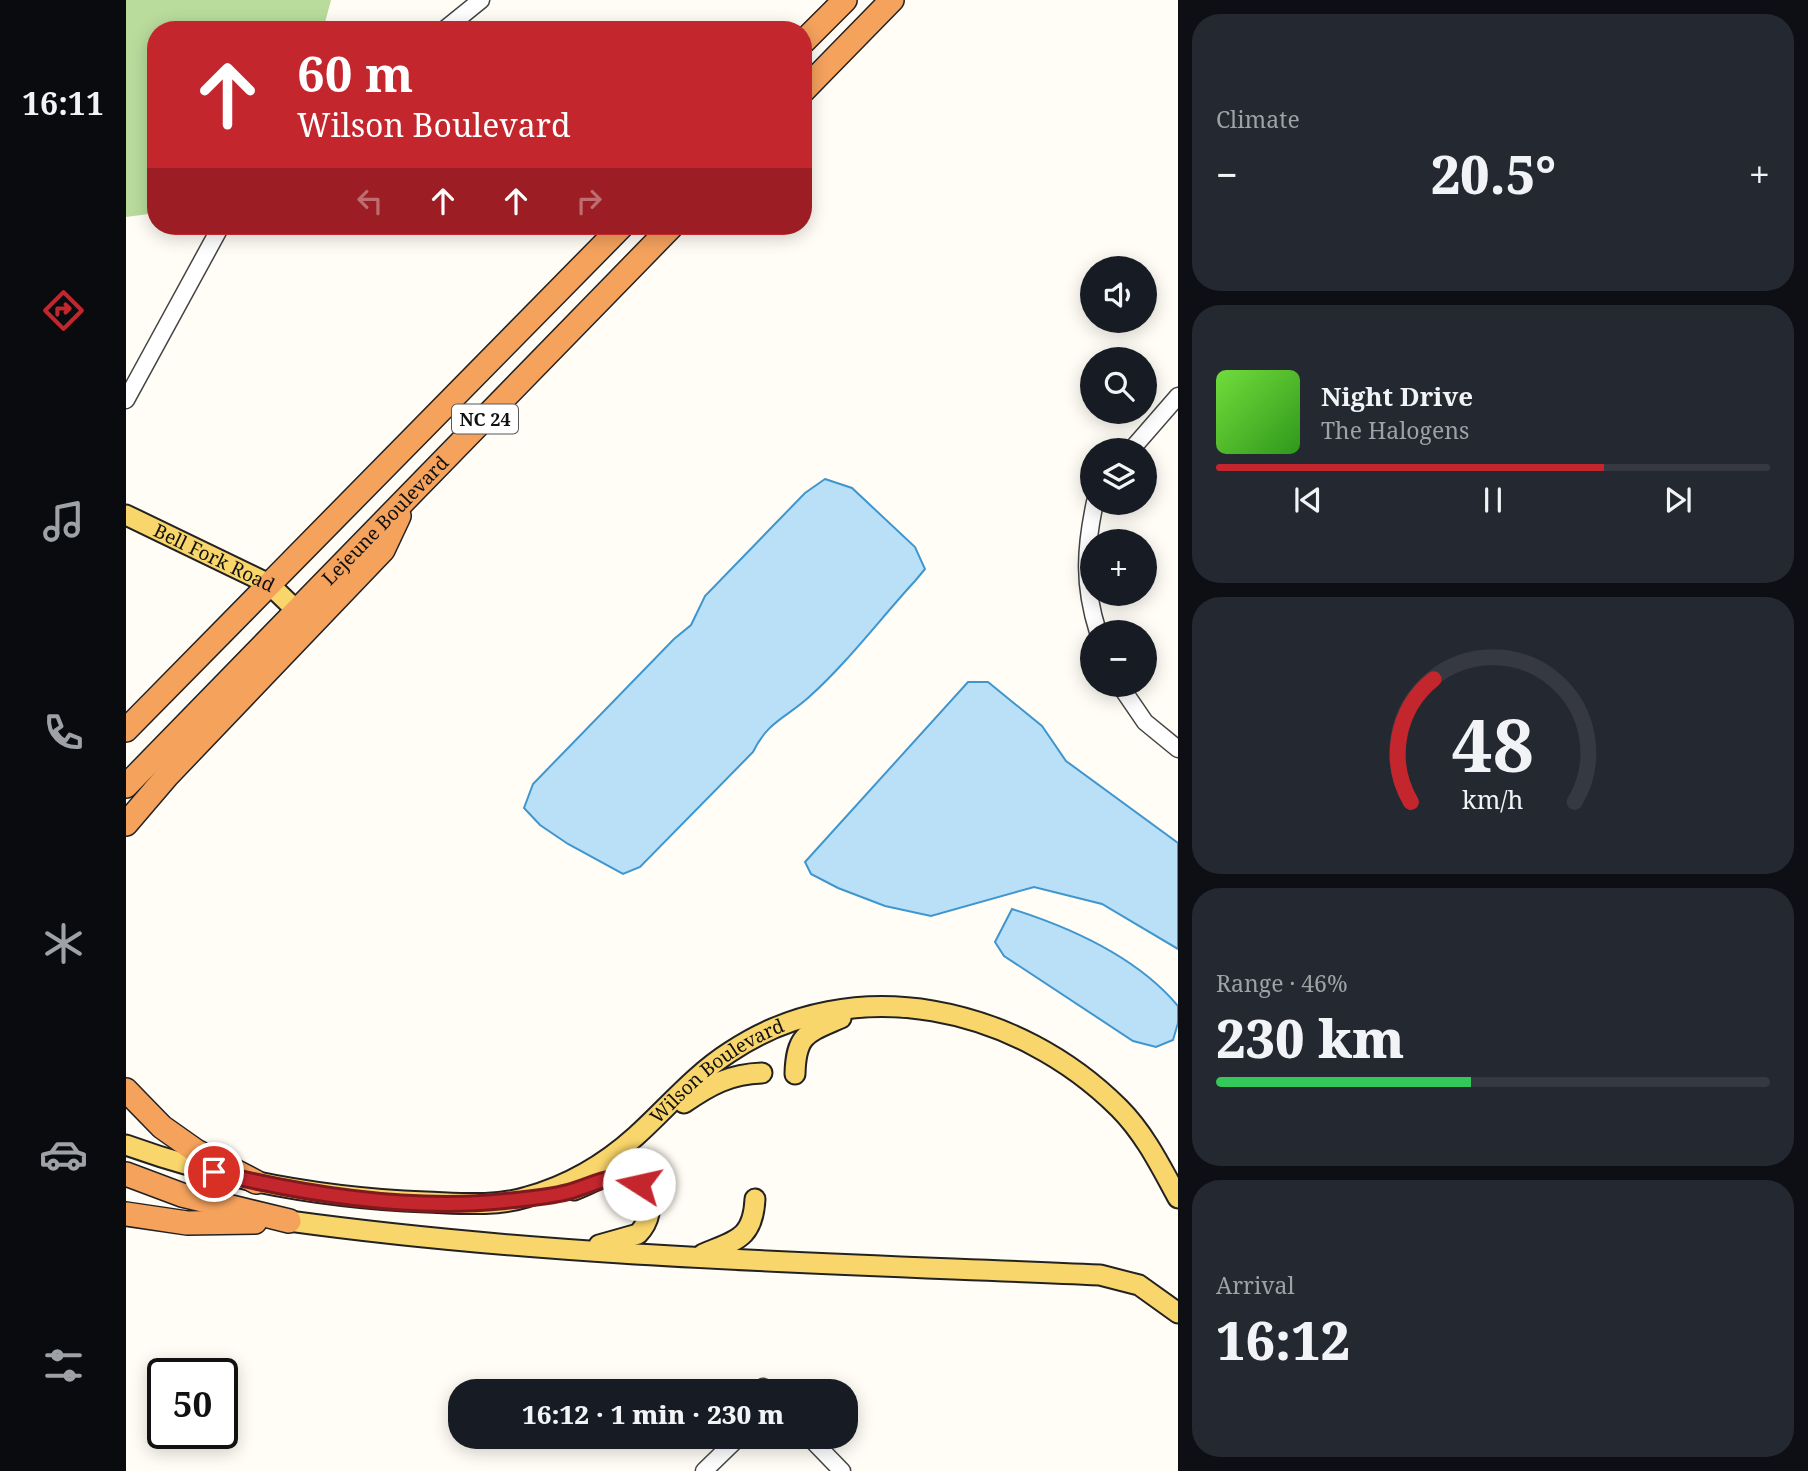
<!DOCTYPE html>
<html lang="en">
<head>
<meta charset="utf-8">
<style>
	body { margin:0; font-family:"Noto Serif",serif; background:#242831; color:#f1f3f6; height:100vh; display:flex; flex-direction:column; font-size:26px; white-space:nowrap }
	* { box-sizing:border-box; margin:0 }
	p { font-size:23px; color:#9ea1a6 }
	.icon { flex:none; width:38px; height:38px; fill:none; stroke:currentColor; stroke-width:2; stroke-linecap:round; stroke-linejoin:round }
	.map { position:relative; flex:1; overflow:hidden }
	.panel { display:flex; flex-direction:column; gap:14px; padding:14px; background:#0d0f14; width:630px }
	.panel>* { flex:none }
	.guide { position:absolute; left:21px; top:21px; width:665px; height:214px; border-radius:28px; box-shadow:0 4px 18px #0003; background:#c4262e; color:#fff; overflow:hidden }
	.buttons { position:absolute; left:954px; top:256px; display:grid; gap:14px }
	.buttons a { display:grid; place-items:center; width:77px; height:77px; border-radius:50%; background:#171b24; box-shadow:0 4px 18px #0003; font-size:35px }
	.speed { position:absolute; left:21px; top:1358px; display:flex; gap:14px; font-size:35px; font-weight:700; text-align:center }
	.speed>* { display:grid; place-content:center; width:91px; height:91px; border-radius:50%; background:#171b24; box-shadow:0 4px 18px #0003; line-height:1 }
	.speed .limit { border:4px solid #111; border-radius:10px; background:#fff; color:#111 }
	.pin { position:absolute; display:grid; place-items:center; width:60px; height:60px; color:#fff; margin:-30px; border:4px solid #fff; border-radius:50%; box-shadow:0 2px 7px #0007 }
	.me { position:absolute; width:77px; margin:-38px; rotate:280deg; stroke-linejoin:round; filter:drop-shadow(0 0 5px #0008) }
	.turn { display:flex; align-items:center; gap:24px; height:147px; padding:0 35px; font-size:32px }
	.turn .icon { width:91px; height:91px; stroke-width:2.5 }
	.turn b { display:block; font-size:49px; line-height:60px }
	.lanes { display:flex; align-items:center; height:66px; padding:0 35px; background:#0003; justify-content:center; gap:35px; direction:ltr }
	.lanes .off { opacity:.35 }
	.big { font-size:52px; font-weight:800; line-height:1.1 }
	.panel .widget { flex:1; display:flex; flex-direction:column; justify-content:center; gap:10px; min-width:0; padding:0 24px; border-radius:28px; background:#242831 }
	.panel .dial { align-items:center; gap:0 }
	.dial svg { height:182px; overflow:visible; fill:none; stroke:#363941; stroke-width:7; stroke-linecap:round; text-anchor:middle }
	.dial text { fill:#f1f3f6; stroke:none }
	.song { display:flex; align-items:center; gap:21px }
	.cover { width:84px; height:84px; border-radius:10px; background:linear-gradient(135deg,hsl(100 70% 55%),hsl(110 70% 35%)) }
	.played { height:7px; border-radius:4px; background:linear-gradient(90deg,#c4262e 70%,#363941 70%) }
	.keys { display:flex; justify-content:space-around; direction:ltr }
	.heat { display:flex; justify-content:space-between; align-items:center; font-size:38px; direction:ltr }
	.charge { height:10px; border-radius:5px; background:linear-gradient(90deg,#34c759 46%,#363941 0) }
	.trip { position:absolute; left:322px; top:1379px; width:410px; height:70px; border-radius:28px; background:#171b24; box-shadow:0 4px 18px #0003; font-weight:800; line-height:70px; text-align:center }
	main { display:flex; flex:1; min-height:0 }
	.tabs { display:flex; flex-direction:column; width:126px; justify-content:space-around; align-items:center; background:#090b0e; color:#9ea1a6 }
	.tabs .icon { width:49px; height:49px }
	.tabs .active { color:#c4262e }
	.tabs b { font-size:32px; color:#f1f3f6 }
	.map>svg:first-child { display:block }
	.forest { fill:#b9dc9c }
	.water { fill:#b9e0f7; stroke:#3f96cf; stroke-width:2 }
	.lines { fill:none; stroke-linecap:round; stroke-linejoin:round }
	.minor-casing { stroke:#444; stroke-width:19 }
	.major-casing { stroke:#222; stroke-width:23 }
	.highway-casing { stroke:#222; stroke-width:26 }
	.minor { stroke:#fff; stroke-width:16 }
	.major { stroke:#f9d66b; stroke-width:19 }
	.highway { stroke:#f5a25d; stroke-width:23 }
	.route-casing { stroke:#7f191e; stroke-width:18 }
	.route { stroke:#c4262e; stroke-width:12 }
	.labels { text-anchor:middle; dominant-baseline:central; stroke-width:7; stroke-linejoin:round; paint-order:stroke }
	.shield { fill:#fff; stroke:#585858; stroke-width:2 }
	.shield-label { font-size:18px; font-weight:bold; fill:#111 }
	.street-label { font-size:19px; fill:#111; stroke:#fff }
</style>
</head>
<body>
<main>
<nav class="tabs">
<b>16:11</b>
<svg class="icon active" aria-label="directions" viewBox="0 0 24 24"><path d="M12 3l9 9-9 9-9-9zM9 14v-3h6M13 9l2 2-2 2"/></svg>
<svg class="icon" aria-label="music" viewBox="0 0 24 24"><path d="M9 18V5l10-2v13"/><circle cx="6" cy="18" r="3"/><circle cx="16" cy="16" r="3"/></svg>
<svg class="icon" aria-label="phone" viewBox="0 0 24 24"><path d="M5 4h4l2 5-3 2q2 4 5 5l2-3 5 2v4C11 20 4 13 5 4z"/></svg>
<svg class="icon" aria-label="climate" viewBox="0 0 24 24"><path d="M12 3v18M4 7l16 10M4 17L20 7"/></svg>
<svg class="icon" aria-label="car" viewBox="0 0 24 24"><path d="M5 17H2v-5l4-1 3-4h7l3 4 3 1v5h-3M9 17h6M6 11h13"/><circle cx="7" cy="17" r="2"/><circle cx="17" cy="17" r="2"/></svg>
<svg class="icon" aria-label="filters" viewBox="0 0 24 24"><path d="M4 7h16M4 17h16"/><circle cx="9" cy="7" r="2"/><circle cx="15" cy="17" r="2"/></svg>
</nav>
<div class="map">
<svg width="1052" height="1471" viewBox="0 0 1052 1471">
	<rect width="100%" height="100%" fill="#fffdf5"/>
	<!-- forest -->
	<polygon class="forest" points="0,0 205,0 197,30 30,30 30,213 0,217"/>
	<!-- water -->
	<g class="water">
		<path d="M699 479 726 488 789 547 799 569 789 581C754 619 722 662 683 697 660 718 642 721 627 752L514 867 497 874 442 844 414 825 398 808 407 784 548 639 565 625 579 596 679 493Z"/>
		<polygon points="842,682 862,682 916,726 940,761 1052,843 1052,949 976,904 908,887 805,916 759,906 712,888 685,874 679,862"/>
		<path d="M886 909C946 928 1011 957 1052 1006V1023L1047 1040 1030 1047 1007 1041 878 956 869 942Z"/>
	</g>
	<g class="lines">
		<!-- minor casing -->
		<g class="minor-casing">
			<g id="minor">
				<polyline points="318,30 355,0"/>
				<polyline points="0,400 95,226"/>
				<polyline points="1005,450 1052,396"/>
				<path d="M969 502C959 549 957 585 972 632"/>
				<polyline points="993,684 1019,722 1052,749"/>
				<polyline points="637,1387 640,1391"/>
				<polyline points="683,1437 716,1471"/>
				<polyline points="578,1471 613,1437"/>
			</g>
		</g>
		<!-- major casing -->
		<g class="major-casing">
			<g id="major">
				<path id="s1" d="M0 515 143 584 171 611"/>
				<path d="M669 1074C670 1034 681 1033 715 1018"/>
				<path d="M558 1103C584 1085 604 1074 636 1073"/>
				<path id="s2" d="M0 1145C97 1180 197 1198 300 1202 332 1203 369 1207 401 1197 441 1186 479 1164 510 1136 541 1108 568 1075 604 1052 728 969 892 1007 993 1108 1019 1134 1035 1167 1052 1198"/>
				<path d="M448 1190C460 1186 472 1178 484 1176 521 1172 536 1209 512 1234L473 1245"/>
				<path d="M163 1221C432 1258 704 1263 974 1275L1013 1285 1052 1313"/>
				<path d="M577 1254C610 1240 627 1239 629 1199"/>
			</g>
		</g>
		<!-- highway casing -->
		<g class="highway-casing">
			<g id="highway">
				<polyline points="677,42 719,0"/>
				<polyline points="677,91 766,0"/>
				<polyline points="0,730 496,226"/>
				<path id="s3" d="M0 786 546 226"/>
				<polyline points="0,824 41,776 257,550 273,516"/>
				<polyline points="0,1090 36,1127 70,1151 130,1182"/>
				<polyline points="0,1174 56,1195 163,1221"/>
				<polyline points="0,1214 61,1223 129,1222"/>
			</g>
		</g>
		<!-- minor -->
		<use href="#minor" class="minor"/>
		<!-- major -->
		<use href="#major" class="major"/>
		<!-- highway -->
		<use href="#highway" class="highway"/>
	</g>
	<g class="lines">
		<!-- route casing -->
		<g class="route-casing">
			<path id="route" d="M88 1172C182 1195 283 1211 379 1201 399 1199 423 1197 442 1192 469 1185 485 1170 513 1184"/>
		</g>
		<!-- route -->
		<use href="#route" class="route"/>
	</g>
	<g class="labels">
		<!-- shield labels -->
		<rect class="shield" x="326" y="404.5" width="66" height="29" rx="5"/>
		<g class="shield-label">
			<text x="359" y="419">NC 24</text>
		</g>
		<!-- street labels -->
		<g class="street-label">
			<text stroke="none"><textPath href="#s3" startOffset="371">Lejeune Boulevard</textPath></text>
			<text stroke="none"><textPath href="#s1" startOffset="98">Bell Fork Road</textPath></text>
			<text stroke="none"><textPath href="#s2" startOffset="639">Wilson Boulevard</textPath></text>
		</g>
	</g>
</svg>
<div class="buttons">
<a><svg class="icon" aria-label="sound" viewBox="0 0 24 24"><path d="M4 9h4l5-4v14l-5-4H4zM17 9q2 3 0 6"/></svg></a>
<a><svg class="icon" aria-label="search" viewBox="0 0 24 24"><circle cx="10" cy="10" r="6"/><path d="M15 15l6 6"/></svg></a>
<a><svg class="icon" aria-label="layers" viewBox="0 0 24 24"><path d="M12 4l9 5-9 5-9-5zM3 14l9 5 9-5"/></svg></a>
<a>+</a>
<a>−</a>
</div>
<div class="speed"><div class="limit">50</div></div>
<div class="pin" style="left:88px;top:1172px;background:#d93025"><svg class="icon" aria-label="arrive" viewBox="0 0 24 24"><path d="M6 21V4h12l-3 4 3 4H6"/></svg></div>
<svg class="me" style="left:513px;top:1184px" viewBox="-20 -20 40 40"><circle r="19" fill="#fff"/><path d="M0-13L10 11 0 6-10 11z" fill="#c4262e"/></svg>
<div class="trip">16:12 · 1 min · 230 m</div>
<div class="guide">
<div class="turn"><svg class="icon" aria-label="ahead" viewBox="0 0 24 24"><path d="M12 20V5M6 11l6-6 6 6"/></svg><div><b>60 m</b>Wilson Boulevard</div></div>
<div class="lanes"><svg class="icon off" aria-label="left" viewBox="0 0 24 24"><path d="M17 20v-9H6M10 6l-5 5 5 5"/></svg><svg class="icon" aria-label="ahead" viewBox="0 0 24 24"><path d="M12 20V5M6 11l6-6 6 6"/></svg><svg class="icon" aria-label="ahead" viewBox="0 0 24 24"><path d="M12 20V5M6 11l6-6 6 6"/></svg><svg class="icon off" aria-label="right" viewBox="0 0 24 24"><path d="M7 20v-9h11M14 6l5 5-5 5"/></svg></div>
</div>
</div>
<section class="panel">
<div class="widget"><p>Climate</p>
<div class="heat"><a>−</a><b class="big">20.5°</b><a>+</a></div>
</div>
<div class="widget">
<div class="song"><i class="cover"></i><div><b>Night Drive</b><p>The Halogens</p></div></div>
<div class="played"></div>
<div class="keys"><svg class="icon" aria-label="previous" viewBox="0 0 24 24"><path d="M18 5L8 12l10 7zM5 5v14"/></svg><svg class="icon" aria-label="pause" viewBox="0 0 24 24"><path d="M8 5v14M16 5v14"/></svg><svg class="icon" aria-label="next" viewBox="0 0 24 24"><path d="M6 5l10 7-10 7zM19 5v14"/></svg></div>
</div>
<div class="widget dial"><svg viewBox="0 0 100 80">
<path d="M14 69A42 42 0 1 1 86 69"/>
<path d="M14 69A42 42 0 0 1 24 15" stroke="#c4262e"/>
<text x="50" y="56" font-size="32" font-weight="700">48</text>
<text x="50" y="72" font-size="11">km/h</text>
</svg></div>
<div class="widget"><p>Range · 46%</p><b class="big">230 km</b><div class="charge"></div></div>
<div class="widget"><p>Arrival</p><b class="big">16:12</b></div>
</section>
</main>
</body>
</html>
